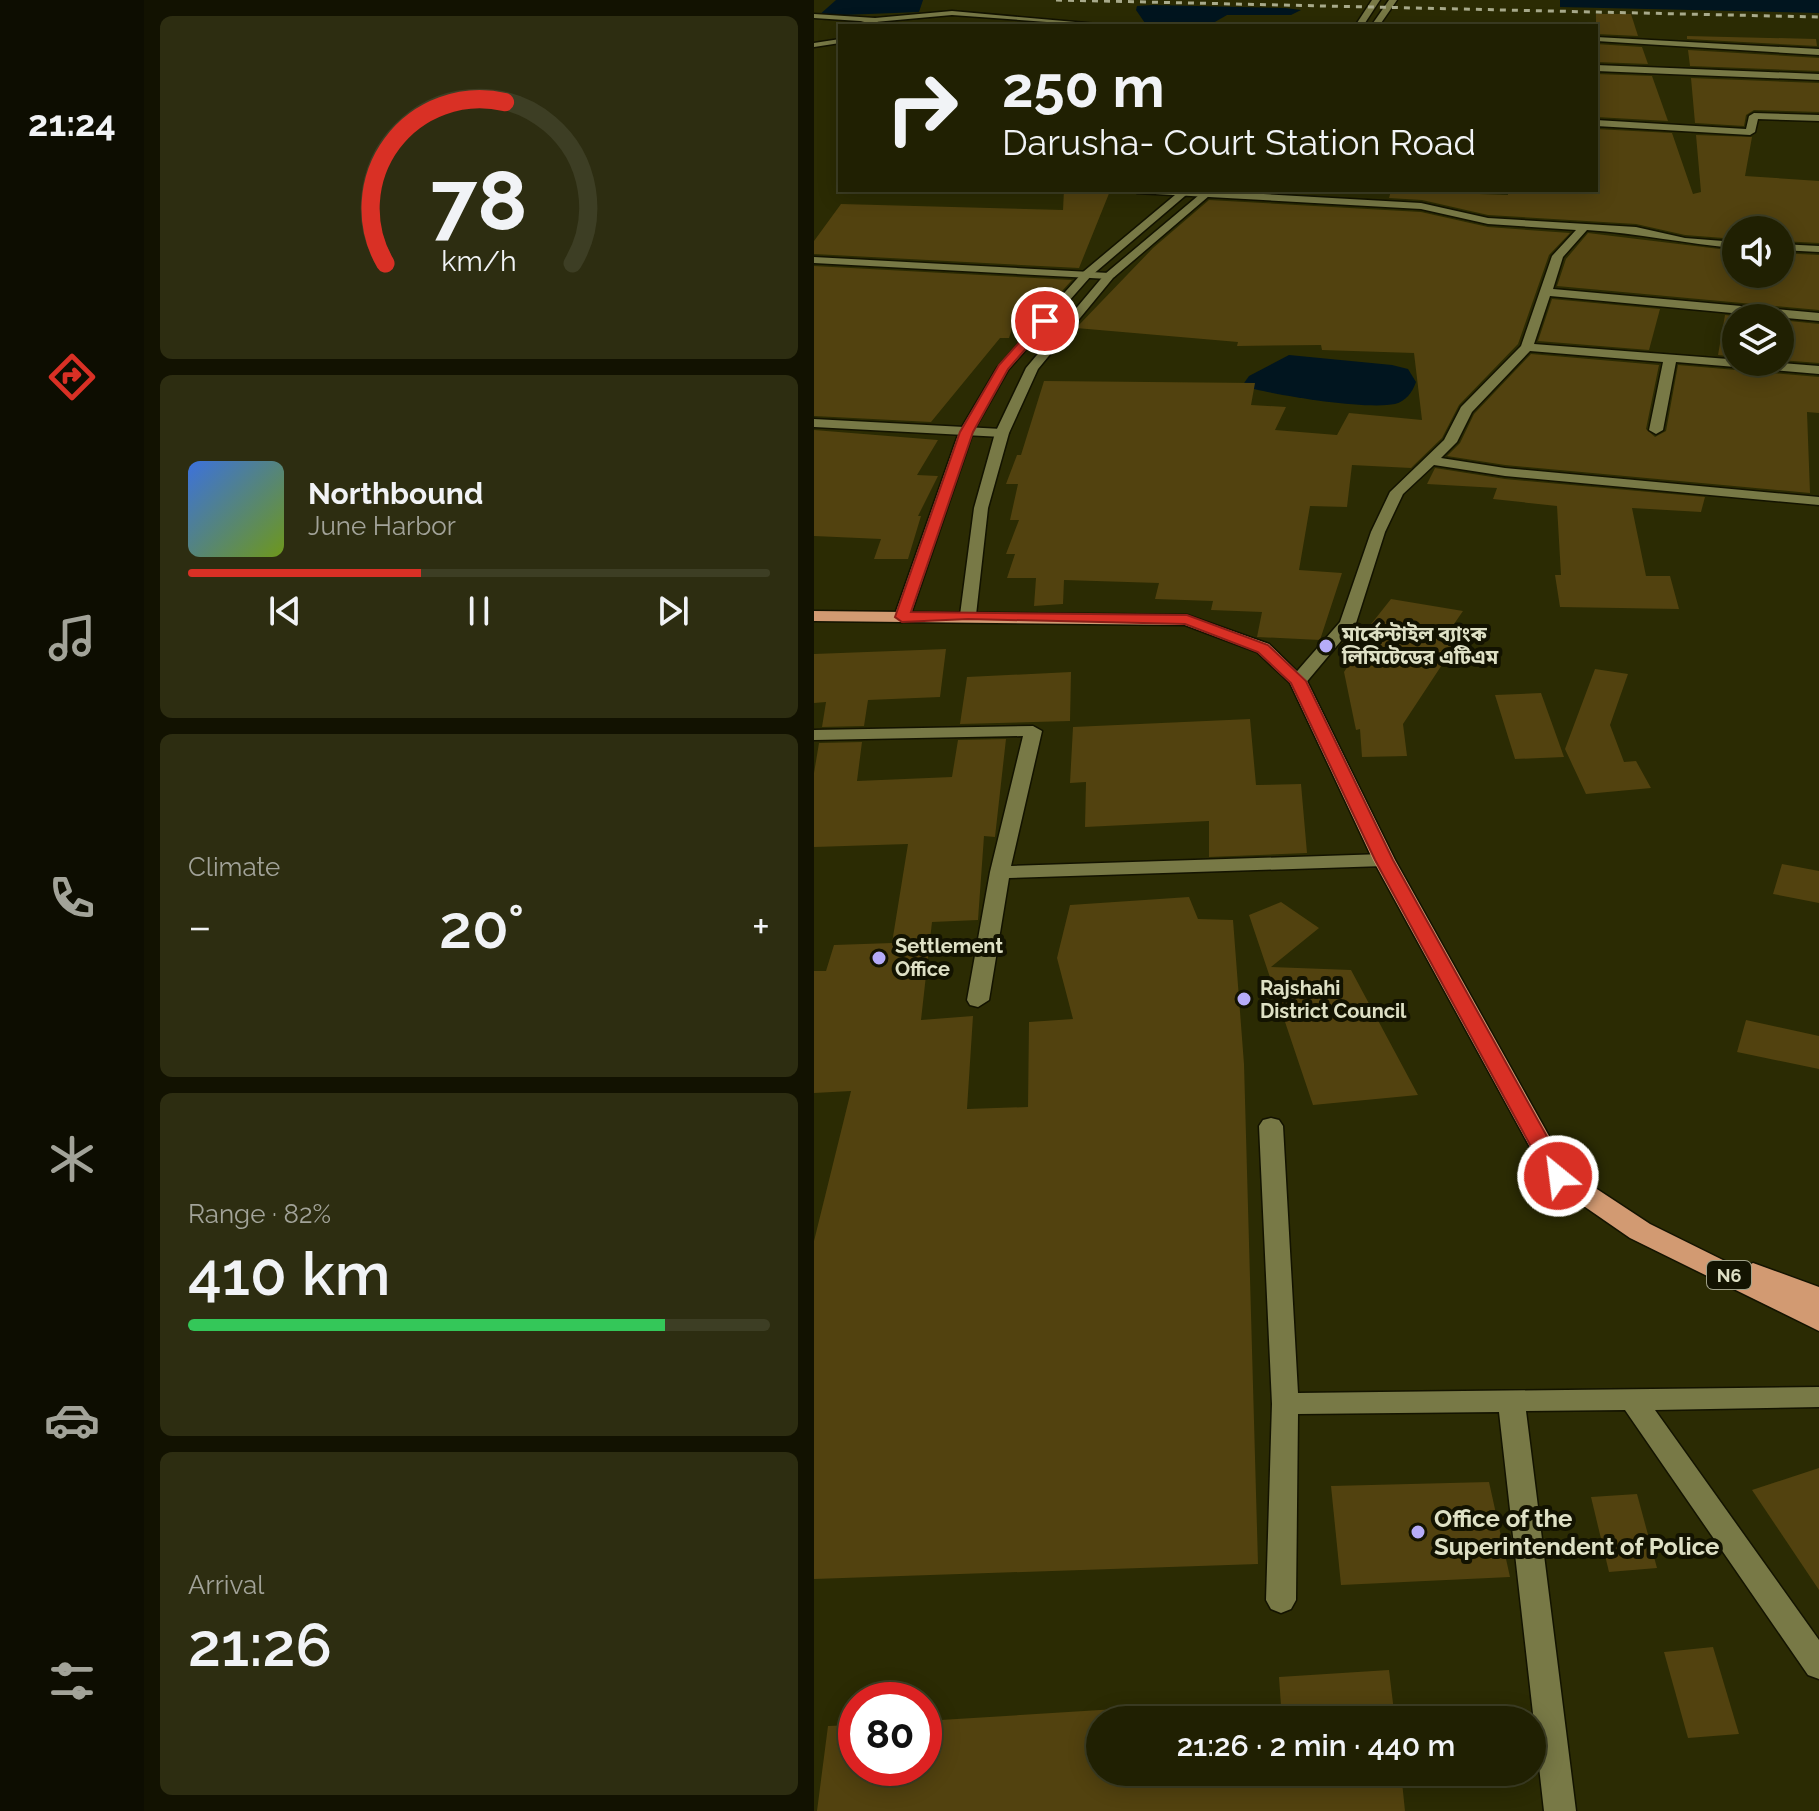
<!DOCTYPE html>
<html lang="en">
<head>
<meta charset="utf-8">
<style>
	body { margin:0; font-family:Raleway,"Noto Sans Bengali",sans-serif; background:#2d2d11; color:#f1f3f6; height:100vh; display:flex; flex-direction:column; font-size:30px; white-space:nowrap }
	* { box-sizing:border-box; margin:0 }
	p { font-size:26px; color:#a2a399 }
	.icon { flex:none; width:44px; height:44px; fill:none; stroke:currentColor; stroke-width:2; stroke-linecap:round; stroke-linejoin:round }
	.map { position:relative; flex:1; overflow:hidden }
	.panel { display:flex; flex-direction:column; gap:16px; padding:16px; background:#121201; width:670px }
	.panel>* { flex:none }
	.banner { position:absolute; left:24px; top:24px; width:760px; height:168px; border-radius:0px; box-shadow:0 4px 20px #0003,0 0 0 2px #3d3e24; background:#202002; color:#f1f3f6; overflow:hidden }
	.fabs { position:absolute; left:908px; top:216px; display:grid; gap:16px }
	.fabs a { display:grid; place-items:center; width:72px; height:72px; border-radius:50%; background:#202002; box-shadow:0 4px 20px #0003,0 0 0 2px #3d3e24; font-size:40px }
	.speed { position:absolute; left:24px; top:1682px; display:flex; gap:16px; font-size:40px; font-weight:700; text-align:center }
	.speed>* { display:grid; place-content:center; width:104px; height:104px; border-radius:50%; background:#202002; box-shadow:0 4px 20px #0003,0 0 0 2px #3d3e24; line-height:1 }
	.speed .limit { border:12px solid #d22; background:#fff; color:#111 }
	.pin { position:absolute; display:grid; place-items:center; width:68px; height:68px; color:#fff; margin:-34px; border:4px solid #fff; border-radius:50%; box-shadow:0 2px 8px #0007 }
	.me { position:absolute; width:88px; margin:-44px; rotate:331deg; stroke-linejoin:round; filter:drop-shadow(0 0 6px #0008) }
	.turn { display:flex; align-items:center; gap:28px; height:168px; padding:0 32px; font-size:36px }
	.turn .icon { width:104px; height:104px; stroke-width:2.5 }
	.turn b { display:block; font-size:56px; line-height:68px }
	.big { font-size:60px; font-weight:600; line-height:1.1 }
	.panel .card { flex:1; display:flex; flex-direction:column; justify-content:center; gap:12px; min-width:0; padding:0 28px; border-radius:12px; background:#2d2d11 }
	.panel .dial { align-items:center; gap:0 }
	.dial svg { height:208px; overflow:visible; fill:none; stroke:#3d3e24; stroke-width:7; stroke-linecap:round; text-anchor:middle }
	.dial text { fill:#f1f3f6; stroke:none }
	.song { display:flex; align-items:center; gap:24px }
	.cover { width:96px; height:96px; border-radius:12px; background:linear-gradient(135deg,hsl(220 70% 55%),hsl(80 70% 35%)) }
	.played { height:8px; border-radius:4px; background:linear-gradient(90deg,#d93025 40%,#3d3e24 40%) }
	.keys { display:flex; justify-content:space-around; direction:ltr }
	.heat { display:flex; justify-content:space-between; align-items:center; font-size:44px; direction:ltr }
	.charge { height:12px; border-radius:6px; background:linear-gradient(90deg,#34c759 82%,#3d3e24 0) }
	.trip { position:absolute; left:272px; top:1706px; width:460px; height:80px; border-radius:40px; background:#202002; box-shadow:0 4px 20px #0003,0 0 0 2px #3d3e24; font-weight:600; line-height:80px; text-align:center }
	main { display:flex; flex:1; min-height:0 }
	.tab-bar { display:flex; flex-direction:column; width:144px; justify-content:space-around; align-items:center; background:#0d0d01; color:#a2a399 }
	.tab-bar .icon { width:56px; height:56px }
	.tab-bar .active { color:#d93025 }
	.tab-bar b { font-size:36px; color:#f1f3f6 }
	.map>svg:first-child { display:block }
	.water { fill:#01151f }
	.building { fill:#52420f }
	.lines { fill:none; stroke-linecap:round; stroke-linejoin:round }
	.minor-casing { stroke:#131300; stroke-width:3 }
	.tertiary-casing { stroke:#131300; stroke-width:3 }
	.trunk-casing { stroke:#131300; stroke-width:3 }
	.minor { fill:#787946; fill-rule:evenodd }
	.tertiary { fill:#787946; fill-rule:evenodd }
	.trunk { fill:#d29a72; fill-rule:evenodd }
	.rail { stroke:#a8aa8b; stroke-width:3; stroke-dasharray:6 6; stroke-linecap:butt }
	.route { fill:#d93025; stroke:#8d1f18; stroke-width:2 }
	.poi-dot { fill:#b6acf8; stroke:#131301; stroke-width:3 }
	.labels { text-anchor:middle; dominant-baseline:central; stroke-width:8; stroke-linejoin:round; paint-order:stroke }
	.shield { fill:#131301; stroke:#a1a28a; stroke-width:2 }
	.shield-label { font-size:18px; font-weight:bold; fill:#dee0c5 }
	.poi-label { font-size:20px; font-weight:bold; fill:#dee0c5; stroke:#131301; text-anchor:start }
	.near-poi-label { font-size:24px; font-weight:bold; fill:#dee0c5; stroke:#131301; text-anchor:start }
</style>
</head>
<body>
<main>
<nav class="tab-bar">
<b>21:24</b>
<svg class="icon active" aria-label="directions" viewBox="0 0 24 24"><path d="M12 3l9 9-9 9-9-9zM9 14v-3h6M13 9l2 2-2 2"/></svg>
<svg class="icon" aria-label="music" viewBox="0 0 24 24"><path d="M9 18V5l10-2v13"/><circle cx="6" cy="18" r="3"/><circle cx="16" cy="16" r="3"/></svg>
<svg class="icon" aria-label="phone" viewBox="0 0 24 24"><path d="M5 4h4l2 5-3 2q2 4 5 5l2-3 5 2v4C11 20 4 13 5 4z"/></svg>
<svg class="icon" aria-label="climate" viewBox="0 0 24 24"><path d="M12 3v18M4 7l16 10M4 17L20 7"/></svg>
<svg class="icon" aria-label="car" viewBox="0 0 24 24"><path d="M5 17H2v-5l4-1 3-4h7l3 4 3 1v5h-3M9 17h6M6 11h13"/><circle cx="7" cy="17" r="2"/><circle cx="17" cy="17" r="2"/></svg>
<svg class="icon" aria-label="filters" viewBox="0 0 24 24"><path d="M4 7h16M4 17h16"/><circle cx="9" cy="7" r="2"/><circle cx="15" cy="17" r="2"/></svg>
</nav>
<section class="panel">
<div class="card dial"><svg viewBox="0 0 100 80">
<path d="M14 69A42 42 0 1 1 86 69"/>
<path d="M14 69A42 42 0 0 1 60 7" stroke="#d93025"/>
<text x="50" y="56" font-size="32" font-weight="700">78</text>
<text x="50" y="72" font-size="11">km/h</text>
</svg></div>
<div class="card">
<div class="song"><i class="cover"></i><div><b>Northbound</b><p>June Harbor</p></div></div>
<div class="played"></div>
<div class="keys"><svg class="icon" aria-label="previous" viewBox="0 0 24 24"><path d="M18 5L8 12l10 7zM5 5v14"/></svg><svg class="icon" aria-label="pause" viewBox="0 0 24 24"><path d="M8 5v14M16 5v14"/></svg><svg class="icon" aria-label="next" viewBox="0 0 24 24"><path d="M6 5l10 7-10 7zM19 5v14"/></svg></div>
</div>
<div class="card"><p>Climate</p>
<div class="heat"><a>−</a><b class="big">20°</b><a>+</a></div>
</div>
<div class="card"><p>Range · 82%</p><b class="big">410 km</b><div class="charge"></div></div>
<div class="card"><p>Arrival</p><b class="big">21:26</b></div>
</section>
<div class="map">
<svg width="1005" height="1811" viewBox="0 0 1005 1811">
	<rect width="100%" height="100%" fill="#2b2b03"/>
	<!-- water -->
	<g class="water">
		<polygon points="22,0 109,0 105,12 4,16"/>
		<polygon points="746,0 1005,0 1005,13 746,7"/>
		<polygon points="339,5 471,8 487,10 477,15 413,15 394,26 333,26 322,10 323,6"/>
		<path d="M475 355 578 365 594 369 602 382C598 393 592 401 581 404 551 410 460 395 428 386L435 376Z"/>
	</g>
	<!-- building -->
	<g class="building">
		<polygon points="782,14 817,14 824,36 782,34"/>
		<polygon points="873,36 1002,39 1003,46 873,39"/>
		<polygon points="782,44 828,47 834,64 782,62"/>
		<polygon points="874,50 1005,58 1005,71 876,66"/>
		<polygon points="782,74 838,76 854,121 782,117"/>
		<polygon points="877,78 1005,83 1005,112 940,110 932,115 930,126 881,123"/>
		<polygon points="782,129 858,133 879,194 887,192 882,135 938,137 931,176 1005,181 1005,243 966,241 966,230 922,230 922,239 871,235 822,224 674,215 608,200 575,198 577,191 694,195 694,190 782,190"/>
		<polygon points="250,190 296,191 265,268 0,254 0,241 27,204 249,210"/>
		<polygon points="395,200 607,212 674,227 756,233 735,255 704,344 645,405 628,438 597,468 538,465 533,507 496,506 485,570 528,573 506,640 443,637 448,612 397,610 399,601 341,599 345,583 250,580 249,604 220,606 222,578 193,578 201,554 192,554 205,520 196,520 204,484 192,484 203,455 207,455 230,381 441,383 437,405 472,407 461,430 523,435 535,413 608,420 600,353 508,350 507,345 423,346 424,342 262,328 339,248"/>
		<polygon points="774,233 922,251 922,274 966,274 966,253 1005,255 1005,310 743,286 752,259"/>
		<polygon points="0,266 258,280 218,324 200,322 195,338 186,338 117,422 0,416"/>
		<polygon points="738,299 846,309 835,350 724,341"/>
		<polygon points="911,315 940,318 922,318 922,357 904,355"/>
		<polygon points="966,320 1005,324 1005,363 966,360"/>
		<polygon points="717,354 845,365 832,429 841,437 852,431 864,365 1005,377 1005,413 993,412 996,493 691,465 633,456 646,443 660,414"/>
		<polygon points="0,430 124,440 103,475 124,476 104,516 107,516 94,559 60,559 67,539 0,536"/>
		<polygon points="621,468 691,479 891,497 887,512 818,508 832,576 856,576 865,609 746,607 741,575 747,575 743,506 679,499 683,488 613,484"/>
		<polygon points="577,599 649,611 629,640 643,642 589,724 593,756 548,757 546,729 542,730 530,672 542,654 535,652"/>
		<polygon points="132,649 126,697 54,700 50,726 8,727 12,702 0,703 0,654"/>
		<polygon points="781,669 814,674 796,725 810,762 822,761 837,788 772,794 751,749"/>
		<polygon points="257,672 256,721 146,724 153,677"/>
		<polygon points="727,693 750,757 701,759 681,695"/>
		<polygon points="436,719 442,785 487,784 493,853 395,857 395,821 271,827 272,782 256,783 259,727"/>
		<polygon points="192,739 181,837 170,836 164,920 118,922 107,1020 159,1016 153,1109 214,1107 215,1022 259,1019 243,958 256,905 375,897 384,919 419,920 430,1064 444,1564 0,1579 0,1241 37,1091 0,1093 0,971 12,971 20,945 78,943 94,844 0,847 0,773 5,743 48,742 43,781 138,777 144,740"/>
		<polygon points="968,864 1005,871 1005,903 959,894"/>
		<polygon points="467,902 505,928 457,967 537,970 604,1095 499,1105 435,915"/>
		<polygon points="932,1020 1005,1036 1005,1069 923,1052"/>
		<polygon points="1005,1468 1005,1590 938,1490"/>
		<polygon points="675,1482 696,1577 527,1585 517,1486"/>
		<polygon points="823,1494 843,1568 795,1572 777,1497"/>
		<polygon points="899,1647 925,1734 874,1738 850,1652"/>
		<polygon points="575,1670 581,1720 468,1720 465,1677"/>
		<polygon points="302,1709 302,1720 286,1720 286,1772 587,1772 591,1811 3,1811 14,1726 42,1725 42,1768 110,1768 110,1721"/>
	</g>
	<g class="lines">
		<!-- minor casing -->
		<g class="minor-casing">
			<g id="minor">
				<polygon points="61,18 64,22 39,26 40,24"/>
				<polygon points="26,39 26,43 0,47 0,43"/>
				<polygon points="782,65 1005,74 1005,80 782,71"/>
				<polygon points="940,113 1005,115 1005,121 944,119 941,132 936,135 782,126 782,120 932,129 935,116"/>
				<path d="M318 190H378L607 203 674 218 822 227 871 238 922 242V248C872 244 823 233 773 230L749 257 739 289 1005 313V321L736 296 720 344 1005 366V374L862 362 849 430 842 434 835 430 849 362 716 351 658 412 643 442 627 458 691 468 1005 497V505L691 476 620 465 589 494 571 532 542 623 490 685H478V677L526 622 557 532 576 492 630 440 647 407 707 346 738 256 762 230 674 224 607 209 323 193Z"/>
				<polygon points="966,244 1005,246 1005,252 966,250"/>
				<polygon points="0,257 295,273 301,276 295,279 0,263"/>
				<polygon points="0,419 188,429 195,433 188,437 0,427"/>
				<polygon points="219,726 228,731 197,866 570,854 580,860 570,866 195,878 175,1000 164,1007 156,1005 153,1000 176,872 209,736 0,740 0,730"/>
				<polygon points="457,1118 465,1120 469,1126 484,1393 1005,1387 1005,1407 841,1410 1005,1640 1005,1679 994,1675 811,1410 712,1411 762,1811 730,1811 685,1412 484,1414 482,1600 477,1609 467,1613 457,1609 452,1600 458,1404 445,1126 449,1120"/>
			</g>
		</g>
		<!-- tertiary casing -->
		<g class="tertiary-casing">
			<g id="tertiary">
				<polygon points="558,0 566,0 549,26 541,26"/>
				<polygon points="575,0 583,0 565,26 557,26"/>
				<polygon points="138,11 284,24 288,26 138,15 61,22 0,18 0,14 61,18"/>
				<polygon points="782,37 1005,49 1005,55 782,41"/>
				<polygon points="367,190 378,190 277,276 194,370 159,432 96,617 88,622 82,620 80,617 145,432 183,368 269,272"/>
				<polygon points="391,190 402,190 299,278 224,369 195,433 174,508 162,615 154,620 148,618 146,615 160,508 181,433 212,368 291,274"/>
			</g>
		</g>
		<!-- trunk casing -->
		<g class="trunk-casing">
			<polygon id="trunk" points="0,611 373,615 455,644 493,681 581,860 754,1170 836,1224 927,1269 939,1263 1005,1287 1005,1331 816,1238 735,1182 559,860 476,683 443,652 371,625 0,621"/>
		</g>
		<!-- minor -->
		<use href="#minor" class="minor"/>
		<!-- tertiary -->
		<use href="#tertiary" class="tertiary"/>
		<!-- trunk -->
		<use href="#trunk" class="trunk"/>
		<!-- rail -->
		<polyline class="rail" points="242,0 1005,17"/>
	</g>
	<!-- route -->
	<polygon class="route" points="227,318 236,321 194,369 159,432 97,612 373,615 454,645 492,681 579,860 755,1176 752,1182 744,1184 733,1176 561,860 477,683 444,652 371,624 154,619 88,622 81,617 146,432 185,365"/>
	<!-- markers -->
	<g class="poi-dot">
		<circle cx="512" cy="646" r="8"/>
		<circle cx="65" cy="958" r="8"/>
		<circle cx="430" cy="999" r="8"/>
		<circle cx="604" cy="1532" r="8"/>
	</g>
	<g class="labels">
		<!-- shield labels -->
		<rect class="shield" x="893" y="1261" width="44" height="28" rx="6"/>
		<g class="shield-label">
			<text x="915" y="1275">N6</text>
		</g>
		<!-- poi labels -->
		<g class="poi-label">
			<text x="528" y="634">মার্কেন্টাইল ব্যাংক<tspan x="528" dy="23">লিমিটেডের এটিএম</tspan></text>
			<text x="81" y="946">Settlement<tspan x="81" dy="23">Office</tspan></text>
			<text x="446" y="988">Rajshahi<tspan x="446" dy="23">District Council</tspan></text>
		</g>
		<!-- near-poi labels -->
		<g class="near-poi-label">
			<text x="620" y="1518">Office of the<tspan x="620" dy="28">Superintendent of Police</tspan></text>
		</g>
	</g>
</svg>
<div class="fabs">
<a><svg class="icon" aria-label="sound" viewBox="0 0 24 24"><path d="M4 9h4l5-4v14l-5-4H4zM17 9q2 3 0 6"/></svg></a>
<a><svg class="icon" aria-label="layers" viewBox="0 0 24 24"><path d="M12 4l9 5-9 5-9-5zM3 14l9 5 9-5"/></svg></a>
</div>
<div class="speed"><div class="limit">80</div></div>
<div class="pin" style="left:231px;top:321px;background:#d93025"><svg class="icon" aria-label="arrive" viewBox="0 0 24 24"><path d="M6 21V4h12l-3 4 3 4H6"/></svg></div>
<svg class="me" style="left:744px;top:1176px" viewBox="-20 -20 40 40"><circle r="17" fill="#d93025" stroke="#fff" stroke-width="3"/><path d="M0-11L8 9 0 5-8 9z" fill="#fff"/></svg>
<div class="trip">21:26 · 2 min · 440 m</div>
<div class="banner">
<div class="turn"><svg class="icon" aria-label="right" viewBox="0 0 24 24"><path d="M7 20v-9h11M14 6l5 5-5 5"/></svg><div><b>250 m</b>Darusha- Court Station Road</div></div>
</div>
</div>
</main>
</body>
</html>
